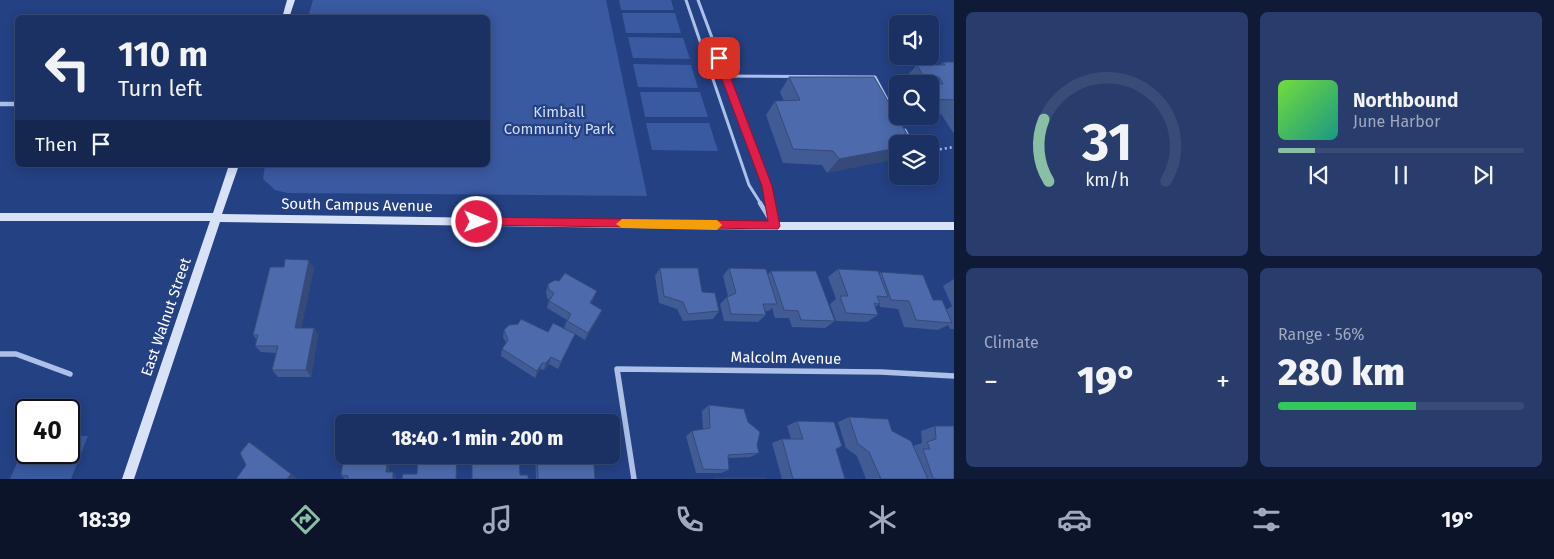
<!DOCTYPE html>
<html lang="en">
<head>
<meta charset="utf-8">
<style>
	body { margin:0; font-family:"Fira Sans",sans-serif; background:#283d6c; color:#f1f3f6; height:100vh; display:flex; flex-direction:column; font-size:19px; white-space:nowrap }
	* { box-sizing:border-box; margin:0 }
	p { font-size:16px; color:#a0a9be }
	.icon { flex:none; width:28px; height:28px; fill:none; stroke:currentColor; stroke-width:2; stroke-linecap:round; stroke-linejoin:round }
	.map { position:relative; flex:1; overflow:hidden }
	.side { display:flex; flex-direction:column; gap:12px; padding:12px; background:#0f1b36; width:600px }
	.side>* { flex:none }
	.hud { position:absolute; left:15px; top:15px; width:475px; height:152px; border-radius:8px; box-shadow:0 2px 12px #0003,0 0 0 1px #394c78; background:#1b3163; color:#f1f3f6; overflow:hidden }
	.fabs { position:absolute; left:889px; top:15px; display:grid; gap:10px }
	.fabs a { display:grid; place-items:center; width:50px; height:50px; border-radius:8px; background:#1b3163; box-shadow:0 2px 12px #0003,0 0 0 1px #394c78; font-size:25px }
	.speed { position:absolute; left:15px; top:399px; display:flex; gap:10px; font-size:25px; font-weight:700; text-align:center }
	.speed>* { display:grid; place-content:center; width:65px; height:65px; border-radius:50%; background:#1b3163; box-shadow:0 2px 12px #0003,0 0 0 1px #394c78; line-height:1 }
	.speed .limit { border:2px solid #111; border-radius:8px; background:#fff; color:#111 }
	.pin { position:absolute; display:grid; place-items:center; width:42px; height:42px; color:#fff; margin:-21px; border-radius:10px; box-shadow:0 2px 8px #0006 }
	.me { position:absolute; width:55px; margin:-28px; rotate:91deg; stroke-linejoin:round; filter:drop-shadow(0 0 4px #0008) }
	.turn { display:flex; align-items:center; gap:18px; height:105px; padding:0 20px; font-size:22px }
	.turn .icon { width:65px; height:65px; stroke-width:2.5 }
	.turn b { display:block; font-size:35px; line-height:42px }
	.then { display:flex; align-items:center; height:48px; padding:0 20px; background:#0003; gap:10px; font-size:19px }
	.big { font-size:38px; font-weight:800; line-height:1.1 }
	.side .card { flex:1; display:flex; flex-direction:column; justify-content:center; gap:8px; min-width:0; padding:0 18px; border-radius:8px; background:#283d6c }
	.side .dial { align-items:center; gap:0 }
	.dial svg { height:130px; overflow:visible; fill:none; stroke:#394c78; stroke-width:7; stroke-linecap:round; text-anchor:middle }
	.dial text { fill:#f1f3f6; stroke:none }
	.song { display:flex; align-items:center; gap:15px }
	.cover { width:60px; height:60px; border-radius:8px; background:linear-gradient(135deg,hsl(100 70% 55%),hsl(170 70% 35%)) }
	.played { height:5px; border-radius:2px; background:linear-gradient(90deg,#8abfa5 15%,#394c78 15%) }
	.keys { display:flex; justify-content:space-around; direction:ltr }
	.heat { display:flex; justify-content:space-between; align-items:center; font-size:28px; direction:ltr }
	.charge { height:8px; border-radius:4px; background:linear-gradient(90deg,#34c759 56%,#394c78 0) }
	.side .tiles { flex:1; display:grid; gap:12px; grid-template-columns:repeat(2,1fr) }
	.trip { position:absolute; left:335px; top:414px; width:285px; height:50px; border-radius:8px; background:#1b3163; box-shadow:0 2px 12px #0003,0 0 0 1px #394c78; font-weight:800; line-height:50px; text-align:center }
	.menu { display:flex; height:80px; justify-content:space-around; align-items:center; background:#0b1428; color:#a0a9be }
	.menu .icon { width:35px; height:35px }
	.menu .selected { color:#8abfa5 }
	.menu b { font-size:22px; color:#f1f3f6 }
	main { display:flex; flex:1; min-height:0 }
	.map>svg:first-child { display:block }
	.green { fill:#3959a0 }
	.lines { fill:none; stroke-linecap:round; stroke-linejoin:round }
	.path { stroke:#adc0e8; stroke-width:2.5; stroke-dasharray:2 3; stroke-linecap:butt }
	.lane-far1 { stroke:#adc0e8; stroke-width:3 }
	.lane { stroke:#adc0e8; stroke-width:4.5 }
	.street-far1 { stroke:#adc0e8; stroke-width:4.5 }
	.street { stroke:#adc0e8; stroke-width:5.5 }
	.secondary { fill:#d7e1f7; fill-rule:evenodd }
	.wall { fill:#415b94 }
	.shaded-wall { fill:#354a78 }
	.building { fill:#4c6aac; stroke:#354a78 }
	.route { fill:#e11d48; stroke:#92132f }
	.slow { fill:#f59e0b }
	.labels { text-anchor:middle; dominant-baseline:central; stroke-width:4.5; stroke-linejoin:round; paint-order:stroke }
	.park-label { font-size:15px; fill:#d1ddf6; stroke:#244184 }
	.street-label { font-size:15px; fill:#fff; stroke:#244184 }
</style>
</head>
<body>
<main>
<div class="map">
<svg width="954" height="479" viewBox="0 0 954 479">
	<rect width="100%" height="100%" fill="#244184"/>
	<!-- green -->
	<g class="green">
		<polygon points="313,0 606,0 647,196 287,193 275,190 263,179 265,165 488,165 488,18 308,17"/>
		<polygon points="619,0 671,0 674,10 621,10"/>
		<polygon points="622,13 675,13 681,33 626,33"/>
		<polygon points="628,37 683,38 690,59 633,58"/>
		<polygon points="633,64 691,65 698,88 638,87"/>
		<polygon points="640,92 700,92 708,117 645,117"/>
		<polygon points="646,123 709,123 718,151 652,150"/>
		<polygon points="69,436 88,436 71,479 10,479 26,442 26,452 69,452"/>
	</g>
	<g class="lines">
		<!-- path -->
		<g class="path">
			<polyline points="930,151 954,147"/>
			<polyline points="916,176 924,187"/>
		</g>
		<!-- lane-far1 -->
		<g class="lane-far1">
			<polyline points="686,0 749,185 761,204"/>
			<polyline points="698,0 767,186 770,204"/>
			<polyline points="712,76 875,77 890,105"/>
			<polyline points="905,130 912,144"/>
		</g>
		<!-- lane -->
		<g class="lane">
			<polyline points="760,203 774,226"/>
			<polyline points="770,203 774,224"/>
		</g>
		<!-- street-far1 -->
		<polyline class="street-far1" points="0,104 18,104"/>
		<!-- street -->
		<g class="street">
			<polyline points="0,354 16,354 70,374"/>
			<polyline points="634,479 617,369 881,372 954,376"/>
		</g>
		<!-- secondary -->
		<g class="secondary">
			<polygon points="287,0 295,0 289,18 282,18"/>
			<polygon points="229,165 239,165 222,214 774,222 954,222 954,230 774,230 220,222 134,479 122,479 210,221 0,221 0,213 213,213"/>
		</g>
	</g>
	<!-- wall -->
	<g class="wall">
		<polygon points="943,62 954,62 954,134 941,114 930,114 930,84 907,84 904,79 917,65 940,65"/>
		<polygon points="789,77 907,134 905,136 827,173 822,165 783,163 766,115 775,101 784,101 780,92"/>
		<polygon points="314,268 301,328 314,328 318,335 311,377 278,377 272,370 276,353 261,352 255,346 257,340 253,335"/>
		<polygon points="660,268 702,292 719,311 713,319 683,321 677,309 659,303 655,276"/>
		<polygon points="729,268 768,274 771,271 835,321 825,328 792,327 789,318 775,318 772,308 769,311 765,311 766,315 758,322 724,321 720,304 728,296 723,276"/>
		<polygon points="838,269 879,274 881,272 933,300 946,310 952,306 943,286 954,279 954,329 950,329 948,325 938,330 904,327 898,309 880,307 879,304 875,307 878,315 867,322 836,321 830,304 836,299 828,277"/>
		<polygon points="548,284 594,299 591,303 602,310 599,317 585,340 575,334 558,369 549,364 544,370 540,369 535,378 501,356 502,349 506,343 503,337 504,330 572,333 564,328 567,320 547,308 549,300 547,298 546,292"/>
		<polygon points="709,405 748,422 757,445 759,453 750,457 728,458 729,470 721,473 696,473 686,436 692,431 703,430 702,411"/>
		<polygon points="849,417 892,431 913,446 922,443 921,431 935,426 954,479 866,479 857,456 846,448 838,422"/>
		<polygon points="797,421 836,449 845,479 782,479 772,443 782,439 791,439 787,426"/>
		<polygon points="535,455 593,455 595,479 536,479"/>
		<polygon points="389,472 396,475 396,479 345,479 341,475"/>
	</g>
	<!-- shaded-wall -->
	<g class="shaded-wall">
		<polygon points="898,148 898,159 827,173 839,159"/>
		<polygon points="309,260 314,268 300,335 295,328"/>
		<polygon points="597,291 594,299 587,310 590,303"/>
		<polygon points="602,310 599,317 585,340 588,333"/>
		<polygon points="314,328 318,335 311,377 306,370"/>
		<polygon points="575,334 572,341 558,369 561,362"/>
		<polygon points="551,357 549,364 544,370 546,363"/>
		<polygon points="542,363 540,369 535,378 537,371"/>
		<polygon points="249,442 256,446 297,478 296,479 287,479"/>
		<polygon points="388,455 391,455 389,475 386,472"/>
		<polygon points="457,455 458,455 457,479 456,479"/>
		<polygon points="393,472 396,475 396,479 393,479"/>
	</g>
	<!-- building -->
	<g class="building">
		<polygon points="943,62 954,62 954,100 930,99 930,84 943,84 939,77 924,77 917,65 945,65"/>
		<polygon points="789,77 874,77 907,134 904,134 912,144 898,144 898,148 839,159 833,151 793,149 775,101 800,100"/>
		<polygon points="285,259 309,260 295,328 314,328 306,370 272,370 278,346 255,346 258,335 253,335 270,267 284,267"/>
		<polygon points="660,268 698,268 702,292 715,293 719,311 688,314 683,302 664,296"/>
		<polygon points="729,268 766,269 777,304 763,304 766,315 731,314 727,297 736,293"/>
		<polygon points="838,269 878,271 888,297 877,296 880,304 874,303 878,315 846,313 840,296 848,296"/>
		<polygon points="771,271 816,271 835,321 801,320 798,311 784,310"/>
		<polygon points="881,272 923,275 933,300 942,300 952,323 916,320 909,301 891,300"/>
		<polygon points="565,273 597,291 590,303 602,310 588,333 567,321 571,314 549,301 554,293 549,290 548,284 555,280 559,281"/>
		<polygon points="521,319 548,332 553,323 575,334 561,362 551,357 546,363 542,363 537,371 502,349 508,340 504,330 509,325 518,324"/>
		<polygon points="709,405 744,409 748,422 760,432 757,445 759,453 728,455 729,470 703,469 692,431 710,428"/>
		<polygon points="849,417 888,419 892,431 911,441 928,479 881,479 869,452 858,444"/>
		<polygon points="797,421 834,422 842,446 836,449 845,479 793,479 782,439 803,439"/>
		<polygon points="935,426 954,426 954,479 936,479 933,478 923,449 930,449 927,442 936,439"/>
		<polygon points="249,442 291,474 287,479 236,479 246,465 240,453"/>
		<polygon points="344,455 388,455 386,472 393,472 393,479 348,479 348,476 341,475"/>
		<polygon points="418,455 457,455 456,479 402,479 403,474 417,474"/>
		<polygon points="472,455 519,455 520,475 528,475 528,479 472,479"/>
		<polygon points="537,455 593,455 595,479 538,479"/>
		<rect x="715" y="478" width="50" height="1"/>
	</g>
	<!-- route -->
	<polygon class="route" points="719,55 723,58 772,186 780,226 778,229 473,225 471,222 477,217 768,221 762,186 714,58"/>
	<!-- slow -->
	<polygon class="slow" points="622,219 717,220 722,225 717,230 622,228 616,224"/>
	<g class="labels">
		<!-- park labels -->
		<g class="park-label">
			<text x="559" y="112">Kimball<tspan x="559" dy="17">Community Park</tspan></text>
		</g>
		<!-- street labels -->
		<g class="street-label">
			<text transform="translate(357 205) rotate(1)">South Campus Avenue</text>
			<text transform="translate(166 317) rotate(-71)">East Walnut Street</text>
			<text transform="translate(786 358) rotate(1)">Malcolm Avenue</text>
		</g>
	</g>
</svg>
<div class="fabs">
<a><svg class="icon" aria-label="sound" viewBox="0 0 24 24"><path d="M4 9h4l5-4v14l-5-4H4zM17 9q2 3 0 6"/></svg></a>
<a><svg class="icon" aria-label="search" viewBox="0 0 24 24"><circle cx="10" cy="10" r="6"/><path d="M15 15l6 6"/></svg></a>
<a><svg class="icon" aria-label="layers" viewBox="0 0 24 24"><path d="M12 4l9 5-9 5-9-5zM3 14l9 5 9-5"/></svg></a>
</div>
<div class="speed"><div class="limit">40</div></div>
<div class="pin" style="left:719px;top:58px;background:#d93025"><svg class="icon" aria-label="arrive" viewBox="0 0 24 24"><path d="M6 21V4h12l-3 4 3 4H6"/></svg></div>
<svg class="me" style="left:477px;top:222px" viewBox="-20 -20 40 40"><circle r="17" fill="#e11d48" stroke="#fff" stroke-width="3"/><path d="M0-11L8 9 0 5-8 9z" fill="#fff"/></svg>
<div class="trip">18:40 · 1 min · 200 m</div>
<div class="hud">
<div class="turn"><svg class="icon" aria-label="left" viewBox="0 0 24 24"><path d="M17 20v-9H6M10 6l-5 5 5 5"/></svg><div><b>110 m</b>Turn left</div></div>
<div class="then">Then<svg class="icon" aria-label="arrive" viewBox="0 0 24 24"><path d="M6 21V4h12l-3 4 3 4H6"/></svg></div>
</div>
</div>
<section class="side">
<div class="tiles">
<div class="card dial"><svg viewBox="0 0 100 80">
<path d="M14 69A42 42 0 1 1 86 69"/>
<path d="M14 69A42 42 0 0 1 11 31" stroke="#8abfa5"/>
<text x="50" y="56" font-size="32" font-weight="700">31</text>
<text x="50" y="72" font-size="11">km/h</text>
</svg></div>
<div class="card">
<div class="song"><i class="cover"></i><div><b>Northbound</b><p>June Harbor</p></div></div>
<div class="played"></div>
<div class="keys"><svg class="icon" aria-label="previous" viewBox="0 0 24 24"><path d="M18 5L8 12l10 7zM5 5v14"/></svg><svg class="icon" aria-label="pause" viewBox="0 0 24 24"><path d="M8 5v14M16 5v14"/></svg><svg class="icon" aria-label="next" viewBox="0 0 24 24"><path d="M6 5l10 7-10 7zM19 5v14"/></svg></div>
</div>
<div class="card"><p>Climate</p>
<div class="heat"><a>−</a><b class="big">19°</b><a>+</a></div>
</div>
<div class="card"><p>Range · 56%</p><b class="big">280 km</b><div class="charge"></div></div>
</div>
</section>
</main>
<nav class="menu">
<b>18:39</b>
<svg class="icon selected" aria-label="directions" viewBox="0 0 24 24"><path d="M12 3l9 9-9 9-9-9zM9 14v-3h6M13 9l2 2-2 2"/></svg>
<svg class="icon" aria-label="music" viewBox="0 0 24 24"><path d="M9 18V5l10-2v13"/><circle cx="6" cy="18" r="3"/><circle cx="16" cy="16" r="3"/></svg>
<svg class="icon" aria-label="phone" viewBox="0 0 24 24"><path d="M5 4h4l2 5-3 2q2 4 5 5l2-3 5 2v4C11 20 4 13 5 4z"/></svg>
<svg class="icon" aria-label="climate" viewBox="0 0 24 24"><path d="M12 3v18M4 7l16 10M4 17L20 7"/></svg>
<svg class="icon" aria-label="car" viewBox="0 0 24 24"><path d="M5 17H2v-5l4-1 3-4h7l3 4 3 1v5h-3M9 17h6M6 11h13"/><circle cx="7" cy="17" r="2"/><circle cx="17" cy="17" r="2"/></svg>
<svg class="icon" aria-label="filters" viewBox="0 0 24 24"><path d="M4 7h16M4 17h16"/><circle cx="9" cy="7" r="2"/><circle cx="15" cy="17" r="2"/></svg>
<b>19°</b>
</nav>
</body>
</html>
